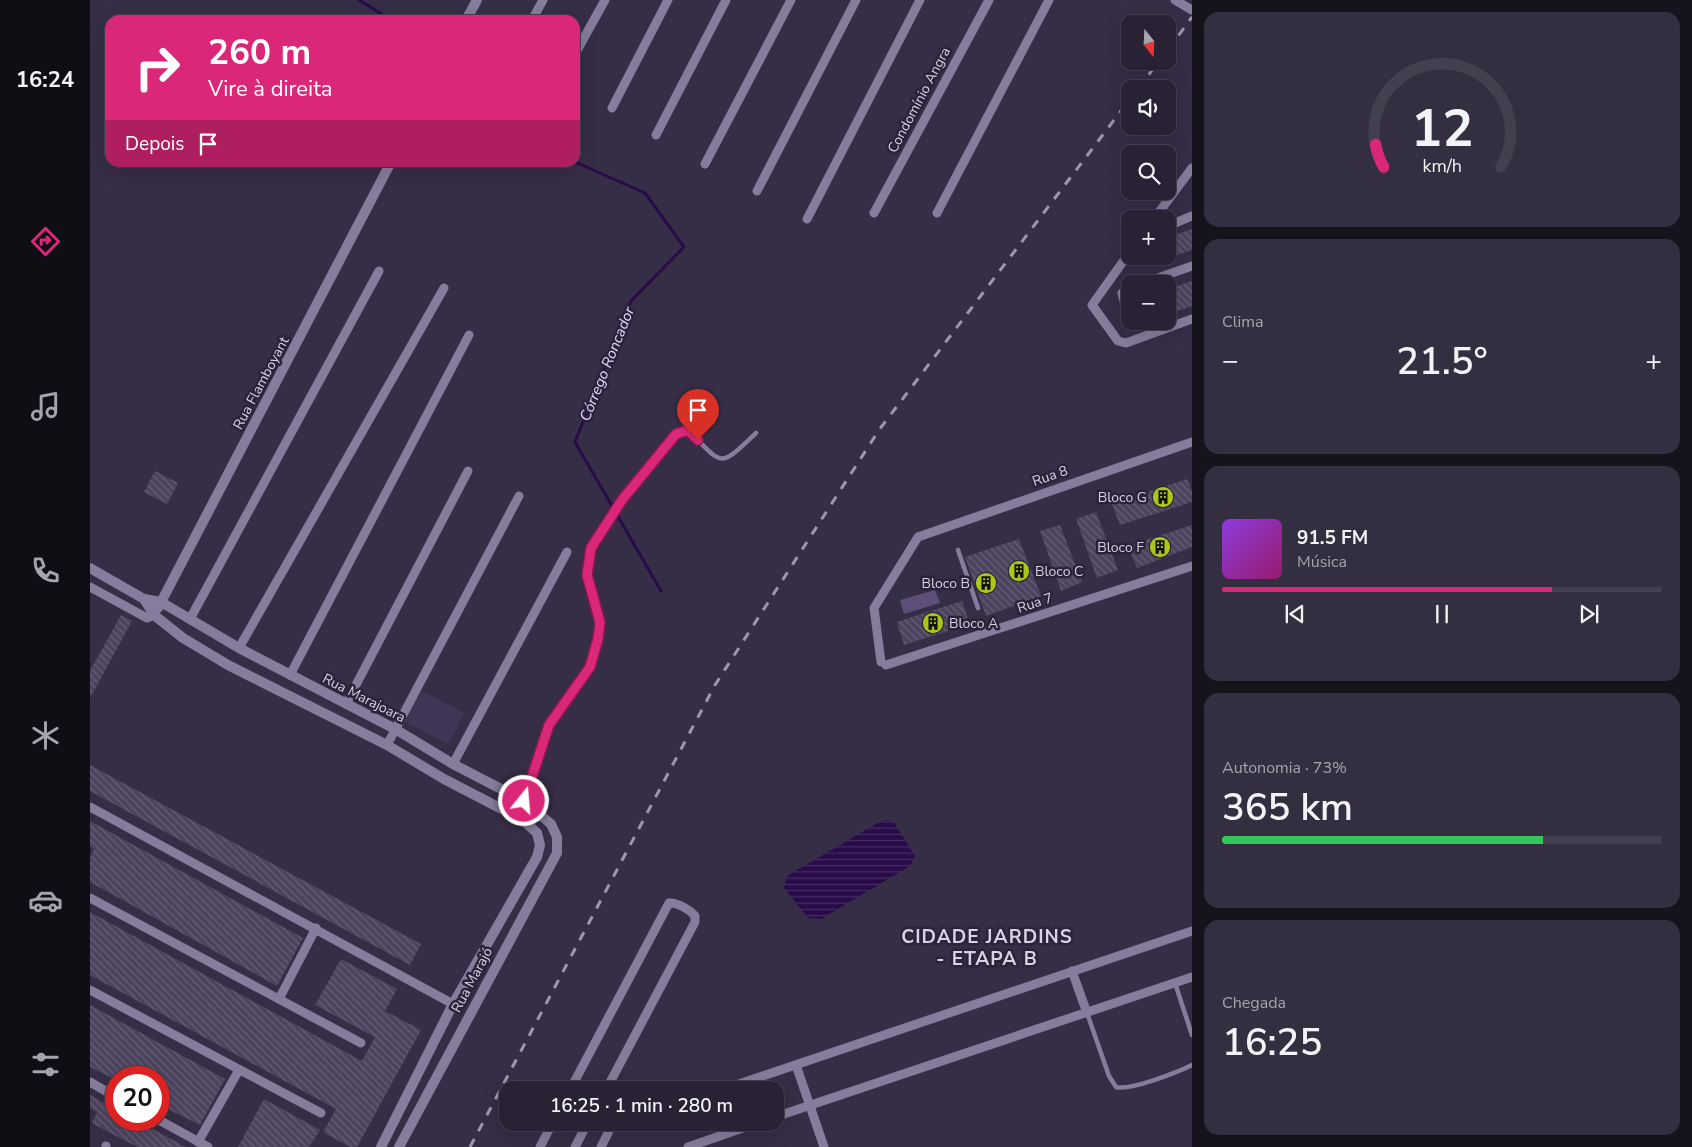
<!DOCTYPE html>
<html lang="pt">
<head>
<meta charset="utf-8">
<style>
	body { margin:0; font-family:"Nunito Sans",sans-serif; background:#342f40; color:#f1f3f6; height:100vh; display:flex; flex-direction:column; font-size:19px; white-space:nowrap }
	* { box-sizing:border-box; margin:0 }
	p { font-size:16px; color:#a5a4ac }
	.icon { flex:none; width:28px; height:28px; fill:none; stroke:currentColor; stroke-width:2; stroke-linecap:round; stroke-linejoin:round }
	.map { position:relative; flex:1; overflow:hidden }
	.panel { display:flex; flex-direction:column; gap:12px; padding:12px; background:#16131d; width:500px }
	.panel>* { flex:none }
	.guide { position:absolute; left:15px; top:15px; width:475px; height:152px; border-radius:15px; box-shadow:0 5px 20px #0002,0 0 0 1px #443f4f; background:#db2777; color:#fff; overflow:hidden }
	.needle { width:32px; rotate:162deg }
	.buttons { position:absolute; left:1031px; top:15px; display:grid; gap:10px }
	.buttons a { display:grid; place-items:center; width:55px; height:55px; border-radius:10px; background:#282234; box-shadow:0 5px 20px #0002,0 0 0 1px #443f4f; font-size:25px }
	.speed { position:absolute; left:15px; top:1066px; display:flex; gap:10px; font-size:25px; font-weight:700; text-align:center }
	.speed>* { display:grid; place-content:center; width:65px; height:65px; border-radius:50%; background:#282234; box-shadow:0 5px 20px #0002,0 0 0 1px #443f4f; line-height:1 }
	.speed .limit { border:8px solid #d22; background:#fff; color:#111 }
	.pin { position:absolute; display:grid; place-items:center; width:42px; height:42px; color:#fff; margin:-51px -21px; border-radius:50% 50% 50% 0; rotate:-45deg; box-shadow:0 0 5px #0007 }
	.pin .icon { rotate:45deg }
	.me { position:absolute; width:55px; margin:-28px; rotate:17deg; stroke-linejoin:round; filter:drop-shadow(0 0 4px #0008) }
	.turn { display:flex; align-items:center; gap:18px; height:105px; padding:0 20px; font-size:22px }
	.turn .icon { width:65px; height:65px; stroke-width:2.5 }
	.turn b { display:block; font-size:35px; line-height:42px }
	.then { display:flex; align-items:center; height:48px; padding:0 20px; background:#0003; gap:10px; font-size:19px }
	.big { font-size:38px; font-weight:600; line-height:1.1 }
	.panel .card { flex:1; display:flex; flex-direction:column; justify-content:center; gap:8px; min-width:0; padding:0 18px; border-radius:15px; background:#342f40 }
	.panel .dial { align-items:center; gap:0 }
	.dial svg { height:130px; overflow:visible; fill:none; stroke:#443f4f; stroke-width:7; stroke-linecap:round; text-anchor:middle }
	.dial text { fill:#f1f3f6; stroke:none }
	.song { display:flex; align-items:center; gap:15px }
	.cover { width:60px; height:60px; border-radius:8px; background:linear-gradient(135deg,hsl(270 70% 55%),hsl(320 70% 35%)) }
	.played { height:5px; border-radius:2px; background:linear-gradient(90deg,#db2777 75%,#443f4f 75%) }
	.keys { display:flex; justify-content:space-around; direction:ltr }
	.heat { display:flex; justify-content:space-between; align-items:center; font-size:28px; direction:ltr }
	.charge { height:8px; border-radius:4px; background:linear-gradient(90deg,#34c759 73%,#443f4f 0) }
	.trip { position:absolute; left:409px; top:1081px; width:285px; height:50px; border-radius:15px; background:#282234; box-shadow:0 5px 20px #0002,0 0 0 1px #443f4f; font-weight:600; line-height:50px; text-align:center }
	main { display:flex; flex:1; min-height:0 }
	.tabs { display:flex; flex-direction:column; width:90px; justify-content:space-around; align-items:center; background:#100e15; color:#a5a4ac }
	.tabs .icon { width:35px; height:35px }
	.tabs .selected { color:#db2777 }
	.tabs b { font-size:22px; color:#f1f3f6 }
	.map>svg:first-child { display:block }
	.built { fill:#403554 }
	.pitch { fill:#5d4f78 }
	.water { fill:url(#water-rules) }
	.lines { fill:none; stroke-linecap:round; stroke-linejoin:round }
	.stream { stroke:#280b49; stroke-width:3 }
	.building { fill:url(#building-back-hatch) }
	.service { stroke:#867c9b; stroke-width:4.5 }
	.minor { stroke:#867c9b; stroke-width:9 }
	.tertiary { stroke:#867c9b; stroke-width:10 }
	.rail { stroke:#9d97ab; stroke-width:3; stroke-dasharray:9 9; stroke-linecap:butt }
	.route-casing { stroke:#8e194d; stroke-width:12 }
	.route { stroke:#db2777; stroke-width:9 }
	.labels { text-anchor:middle; dominant-baseline:central; stroke-width:5; stroke-linejoin:round; paint-order:stroke }
	.street-label { font-size:14px; fill:#d8d3e4; stroke:#2c233b }
	.poi-label { font-size:14px; fill:#d8d3e4; stroke:#2c233b; text-anchor:end }
	.water-label { font-size:15px; font-style:italic; fill:#e3d7fe; stroke:#2c233b }
	.district-label { font-size:19px; font-weight:bold; letter-spacing:1px; fill:#d8d3e4; stroke:#2c233b }
</style>
</head>
<body>
<main>
<nav class="tabs">
<b>16:24</b>
<svg class="icon selected" aria-label="directions" viewBox="0 0 24 24"><path d="M12 3l9 9-9 9-9-9zM9 14v-3h6M13 9l2 2-2 2"/></svg>
<svg class="icon" aria-label="music" viewBox="0 0 24 24"><path d="M9 18V5l10-2v13"/><circle cx="6" cy="18" r="3"/><circle cx="16" cy="16" r="3"/></svg>
<svg class="icon" aria-label="phone" viewBox="0 0 24 24"><path d="M5 4h4l2 5-3 2q2 4 5 5l2-3 5 2v4C11 20 4 13 5 4z"/></svg>
<svg class="icon" aria-label="climate" viewBox="0 0 24 24"><path d="M12 3v18M4 7l16 10M4 17L20 7"/></svg>
<svg class="icon" aria-label="car" viewBox="0 0 24 24"><path d="M5 17H2v-5l4-1 3-4h7l3 4 3 1v5h-3M9 17h6M6 11h13"/><circle cx="7" cy="17" r="2"/><circle cx="17" cy="17" r="2"/></svg>
<svg class="icon" aria-label="filters" viewBox="0 0 24 24"><path d="M4 7h16M4 17h16"/><circle cx="9" cy="7" r="2"/><circle cx="15" cy="17" r="2"/></svg>
</nav>
<div class="map">
<svg width="1102" height="1147" viewBox="0 0 1102 1147">
	<defs>
		<pattern id="water-rules" width="6" height="5" patternUnits="userSpaceOnUse" patternTransform="scale(1.25)"><rect width="6" height="5" fill="#280b49"/><path d="M0 2.5h6" fill="none" stroke="#462e63"/></pattern>
		<pattern id="building-back-hatch" width="6" height="6" patternUnits="userSpaceOnUse" patternTransform="scale(1.25)"><rect width="6" height="6" fill="#4c445e"/><path d="M-1 5l2 2M0 0l6 6M5-1l2 2" fill="none" stroke="#655e75"/></pattern>
	</defs>
	<rect width="100%" height="100%" fill="#362d46"/>
	<!-- built -->
	<polygon class="built" points="332,691 375,713 358,744 313,721"/>
	<!-- pitch -->
	<polygon class="pitch" points="845,590 850,603 814,614 810,600"/>
	<!-- water -->
	<polygon class="water" points="798,820 805,824 825,856 820,866 731,919 718,918 694,888 697,876 791,821"/>
	<g class="lines">
		<!-- stream -->
		<g class="stream">
			<polyline points="269,0 301,20"/>
			<polyline points="485,162 555,193 594,247 541,301 485,442 571,591"/>
		</g>
	</g>
	<!-- building -->
	<g class="building">
		<polygon points="1102,229 1102,250 1078,258 1078,237"/>
		<polygon points="1102,281 1102,306 1078,314 1078,289"/>
		<polygon points="65,471 88,483 77,504 54,492"/>
		<polygon points="1097,479 1102,491 1102,502 1030,525 1022,504"/>
		<polygon points="1006,512 1028,570 1007,578 986,519"/>
		<polygon points="970,525 992,582 971,591 950,531"/>
		<polygon points="1102,525 1102,547 1047,568 1038,546"/>
		<polygon points="929,539 951,596 896,616 875,557"/>
		<polygon points="872,601 880,624 814,645 807,622"/>
		<polygon points="31,615 42,621 0,698 0,671"/>
		<polygon points="0,765 331,944 320,965 0,791"/>
		<polygon points="0,821 213,938 187,986 0,882 0,858 4,849 0,846"/>
		<polygon points="0,912 272,1061 285,1037 225,1005 251,959 307,989 295,1011 331,1030 267,1147 260,1147 233,1132 246,1109 0,975"/>
		<polygon points="0,1005 135,1079 110,1125 69,1105 69,1078 22,1078 0,1067"/>
		<polygon points="0,1095 26,1109 26,1120 46,1120 96,1147 48,1147 18,1132 2,1123 7,1112 0,1108"/>
		<polygon points="174,1099 230,1130 219,1147 148,1147"/>
	</g>
	<g class="lines">
		<!-- service -->
		<g class="service">
			<polyline points="868,550 888,608"/>
			<path d="M434 801 459 725 499 667 508 639 510 622 497 575 501 549 533 500 585 434 598 430C634 466 628 469 666 433"/>
			<polyline points="1085,983 1102,1035"/>
			<path d="M997 1013 1019 1076 1026 1087C1040 1091 1088 1072 1102 1065"/>
		</g>
		<!-- minor -->
		<g class="minor">
			<polyline points="1085,0 1102,10"/>
			<polyline points="442,20 453,0"/>
			<polyline points="485,54 515,0"/>
			<polyline points="522,108 578,0"/>
			<polyline points="566,135 636,0"/>
			<polyline points="615,164 701,0"/>
			<polyline points="667,191 766,0"/>
			<polyline points="784,213 899,0"/>
			<polyline points="847,213 959,0"/>
			<polyline points="717,219 830,0"/>
			<polyline points="1064,219 1102,168"/>
			<polyline points="1078,226 1102,216"/>
			<polyline points="1040,252 1002,305 1028,341 1036,343 1102,319"/>
			<polyline points="1051,284 1102,266"/>
			<polyline points="1039,320 1032,293 1040,288"/>
			<polyline points="0,587 57,618 64,615"/>
			<polyline points="100,619 289,271"/>
			<polyline points="149,648 354,288"/>
			<polyline points="791,662 784,608 828,537 1102,442"/>
			<polyline points="796,665 1102,566"/>
			<polyline points="200,675 379,335"/>
			<polyline points="256,704 378,471"/>
			<polyline points="297,745 429,496"/>
			<polyline points="363,764 477,552"/>
			<polyline points="0,807 363,1004"/>
			<polyline points="0,898 271,1043"/>
			<polyline points="982,971 997,1013"/>
			<polyline points="0,990 231,1113"/>
			<polyline points="189,999 226,928"/>
			<polyline points="706,1065 734,1147"/>
			<polyline points="0,1082 26,1097"/>
			<path d="M480 1090 579 903C587 902 600 910 605 916V922L516 1090"/>
			<polyline points="631,1090 1102,931"/>
			<polyline points="685,1117 1102,977"/>
			<polyline points="69,1120 118,1147"/>
			<polyline points="108,1142 149,1070"/>
			<polyline points="16,1147 16,1146"/>
			<polyline points="450,1147 463,1122"/>
			<polyline points="485,1147 498,1122"/>
			<polyline points="511,1147 521,1127 534,1122"/>
			<polyline points="598,1147 670,1122"/>
		</g>
		<!-- tertiary -->
		<g class="tertiary">
			<polyline points="376,20 387,0"/>
			<polyline points="0,568 54,599 71,602 149,648 305,729 363,764 434,801 461,824 467,837 467,853 309,1147"/>
			<polyline points="54,599 64,615 93,638 138,665 297,745 354,779 433,820 447,833 450,845 447,857 363,1004 291,1147"/>
			<polyline points="68,608 301,162"/>
		</g>
		<!-- rail -->
		<g class="rail">
			<polyline points="1078,50 1102,17"/>
			<polyline points="1048,89 1069,61"/>
			<polyline points="380,1147 625,685 789,430 1040,99"/>
		</g>
	</g>
	<g class="lines">
		<!-- route casing -->
		<g class="route-casing">
			<polyline id="route" points="434,801 459,725 500,667 508,639 510,622 497,575 501,548 532,500 586,434 598,430 608,440"/>
		</g>
		<!-- route -->
		<use href="#route" class="route"/>
	</g>
	<!-- icons -->
	<defs>
		<g id="building-disc" transform="scale(1.125)"><circle r="9.5" fill="#aac717" stroke="#2c233b"/><path d="M-4-6H4V6H1V3H-1V6H-4ZM-2.5-4.3h1.7v1.8h-1.7ZM.8-4.3h1.7v1.8H.8ZM-2.5-1h1.7V.8h-1.7ZM.8-1h1.7V.8H.8Z" fill="#111"/></g>
	</defs>
	<g fill-rule="evenodd">
		<use href="#building-disc" x="1073" y="497"/>
		<use href="#building-disc" x="1070" y="547"/>
		<use href="#building-disc" x="929" y="571"/>
		<use href="#building-disc" x="896" y="583"/>
		<use href="#building-disc" x="843" y="623"/>
	</g>
	<g class="labels">
		<!-- street labels -->
		<g class="street-label">
			<text transform="translate(829 100) rotate(-62)">Condomínio Angra</text>
			<text transform="translate(171 383) rotate(-62)">Rua Flamboyant</text>
			<text transform="translate(960 476) rotate(-19)">Rua 8</text>
			<text transform="translate(945 603) rotate(-18)">Rua 7</text>
			<text transform="translate(274 698) rotate(27)">Rua Marajoara</text>
			<text transform="translate(382 980) rotate(-62)">Rua Marajó</text>
		</g>
		<!-- poi labels -->
		<g class="poi-label">
			<text x="1057" y="497">Bloco G</text>
			<text x="1054" y="547">Bloco F</text>
			<text x="945" y="571" text-anchor="start">Bloco C</text>
			<text x="880" y="583">Bloco B</text>
			<text x="859" y="623" text-anchor="start">Bloco A</text>
		</g>
		<!-- water labels -->
		<g class="water-label">
			<text transform="translate(517 364) rotate(-68)">Córrego Roncador</text>
		</g>
		<!-- district labels -->
		<g class="district-label">
			<text x="897" y="937">CIDADE JARDINS<tspan x="897" dy="22">- ETAPA B</tspan></text>
		</g>
	</g>
</svg>
<div class="buttons">
<a><svg class="needle" viewBox="-14 -14 28 28"><path d="M0-13l5 13h-10z" fill="#e53935"/><path d="M0 13l5-13h-10z" fill="#a5a4ac"/></svg></a>
<a><svg class="icon" aria-label="sound" viewBox="0 0 24 24"><path d="M4 9h4l5-4v14l-5-4H4zM17 9q2 3 0 6"/></svg></a>
<a><svg class="icon" aria-label="search" viewBox="0 0 24 24"><circle cx="10" cy="10" r="6"/><path d="M15 15l6 6"/></svg></a>
<a>+</a>
<a>−</a>
</div>
<div class="speed"><div class="limit">20</div></div>
<div class="pin" style="left:608px;top:440px;background:#d93025"><svg class="icon" aria-label="arrive" viewBox="0 0 24 24"><path d="M6 21V4h12l-3 4 3 4H6"/></svg></div>
<svg class="me" style="left:434px;top:801px" viewBox="-20 -20 40 40"><circle r="17" fill="#db2777" stroke="#fff" stroke-width="3"/><path d="M0-11L8 9 0 5-8 9z" fill="#fff"/></svg>
<div class="trip">16:25 · 1 min · 280 m</div>
<div class="guide">
<div class="turn"><svg class="icon" aria-label="right" viewBox="0 0 24 24"><path d="M7 20v-9h11M14 6l5 5-5 5"/></svg><div><b>260 m</b>Vire à direita</div></div>
<div class="then">Depois<svg class="icon" aria-label="arrive" viewBox="0 0 24 24"><path d="M6 21V4h12l-3 4 3 4H6"/></svg></div>
</div>
</div>
<section class="panel">
<div class="card dial"><svg viewBox="0 0 100 80">
<path d="M14 69A42 42 0 1 1 86 69"/>
<path d="M14 69A42 42 0 0 1 9 55" stroke="#db2777"/>
<text x="50" y="56" font-size="32" font-weight="700">12</text>
<text x="50" y="72" font-size="11">km/h</text>
</svg></div>
<div class="card"><p>Clima</p>
<div class="heat"><a>−</a><b class="big">21.5°</b><a>+</a></div>
</div>
<div class="card">
<div class="song"><i class="cover"></i><div><b>91.5 FM</b><p>Música</p></div></div>
<div class="played"></div>
<div class="keys"><svg class="icon" aria-label="previous" viewBox="0 0 24 24"><path d="M18 5L8 12l10 7zM5 5v14"/></svg><svg class="icon" aria-label="pause" viewBox="0 0 24 24"><path d="M8 5v14M16 5v14"/></svg><svg class="icon" aria-label="next" viewBox="0 0 24 24"><path d="M6 5l10 7-10 7zM19 5v14"/></svg></div>
</div>
<div class="card"><p>Autonomia · 73%</p><b class="big">365 km</b><div class="charge"></div></div>
<div class="card"><p>Chegada</p><b class="big">16:25</b></div>
</section>
</main>
</body>
</html>
